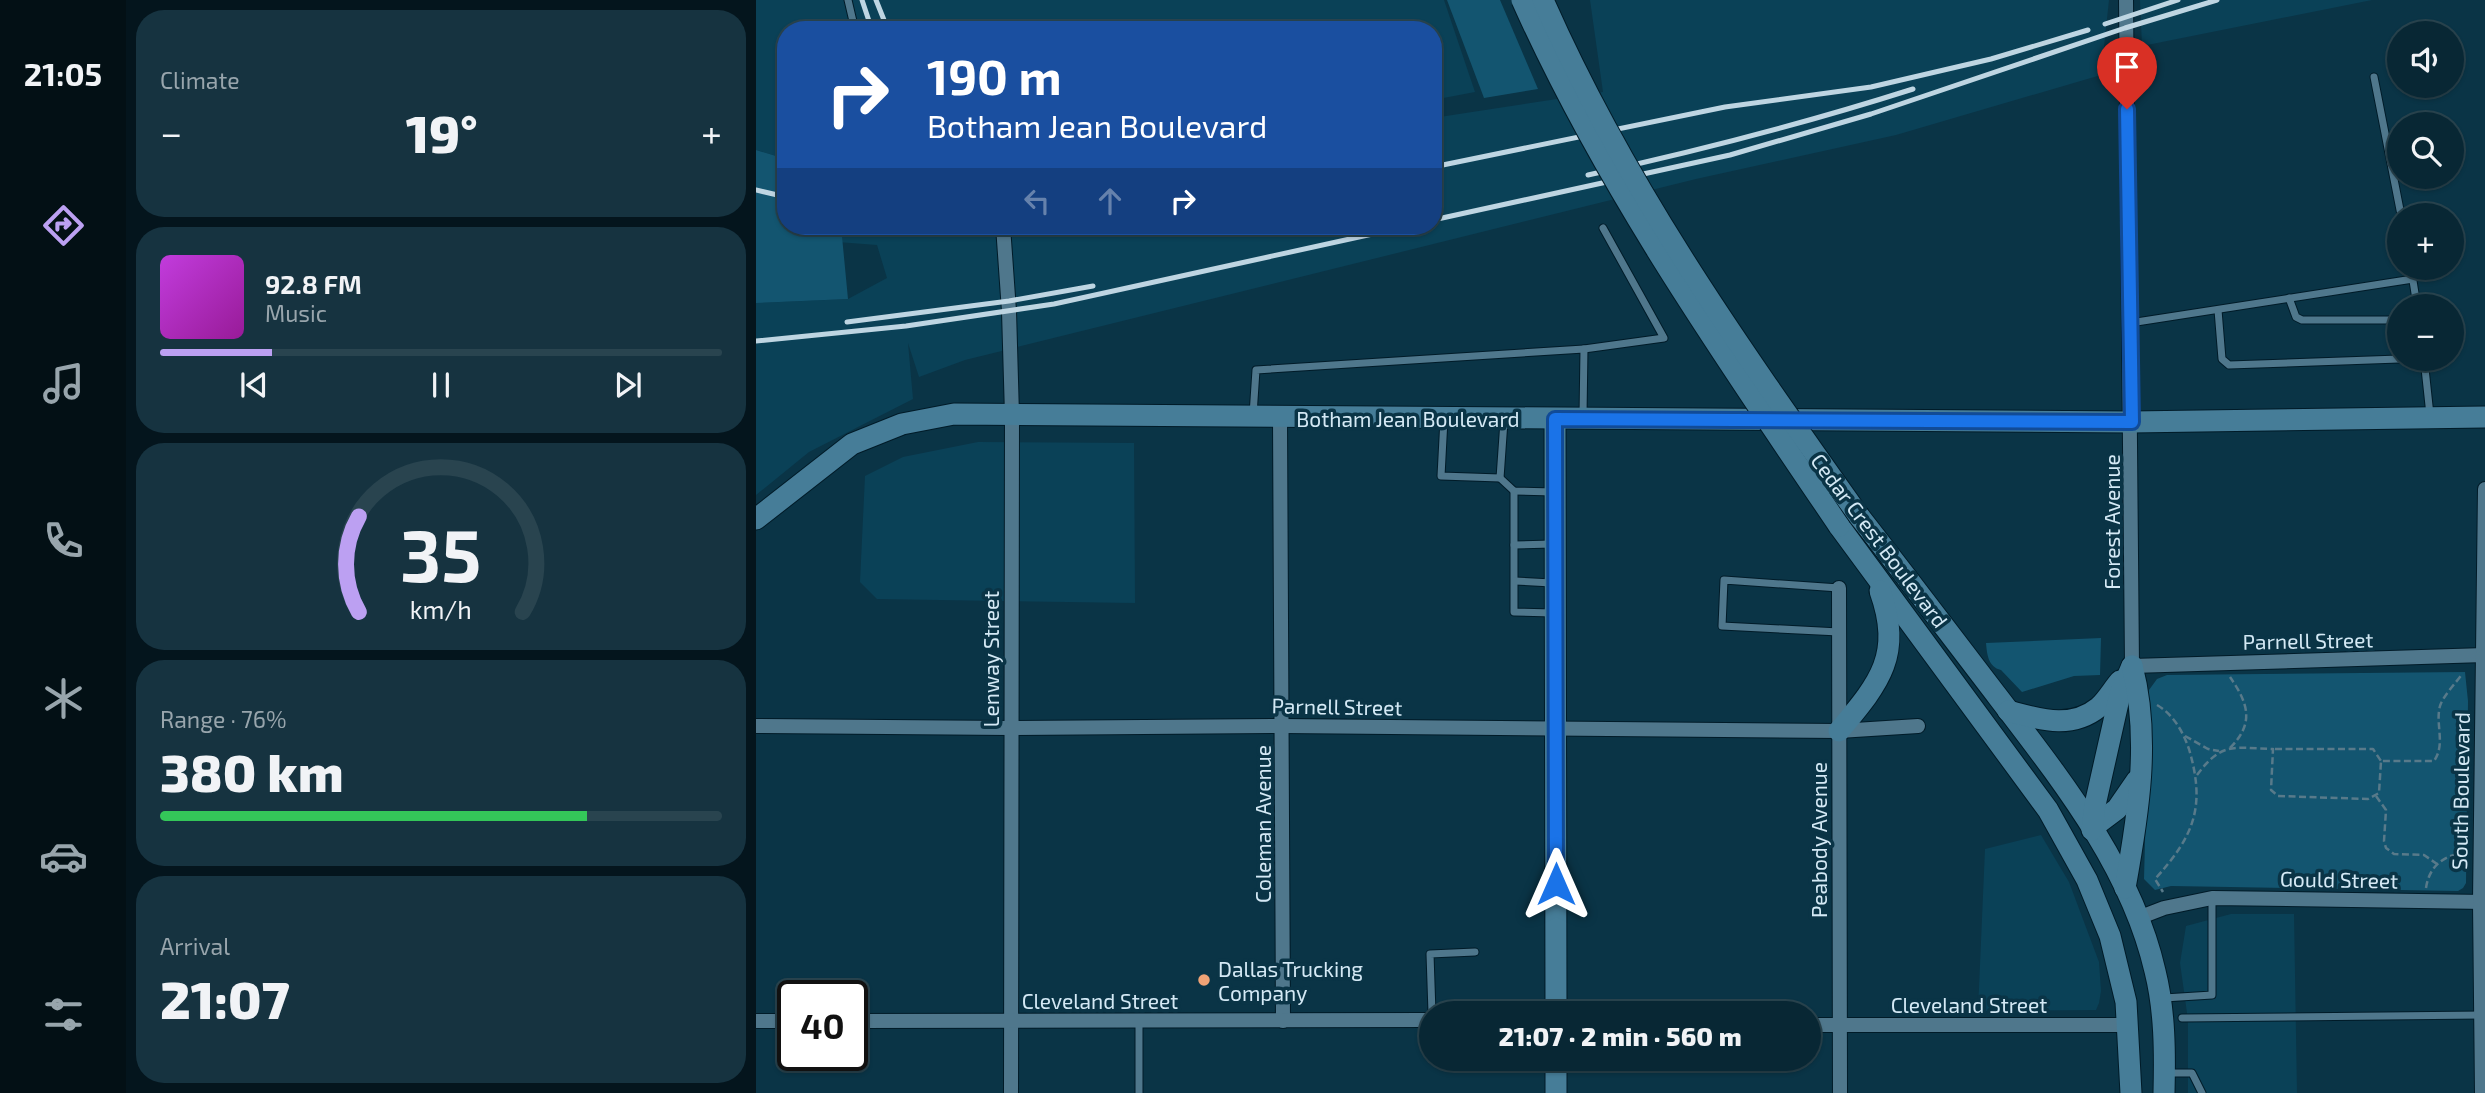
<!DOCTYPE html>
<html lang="en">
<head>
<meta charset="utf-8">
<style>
	body { margin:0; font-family:"Exo 2",sans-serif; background:#163340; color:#f1f3f6; height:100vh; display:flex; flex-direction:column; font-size:26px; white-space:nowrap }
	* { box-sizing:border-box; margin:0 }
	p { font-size:23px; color:#98a5ac }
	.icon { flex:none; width:38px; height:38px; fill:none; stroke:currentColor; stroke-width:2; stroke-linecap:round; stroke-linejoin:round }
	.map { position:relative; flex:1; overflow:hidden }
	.details { display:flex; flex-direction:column; gap:10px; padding:10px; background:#04151d; width:630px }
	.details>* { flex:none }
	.banner { position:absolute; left:21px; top:21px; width:665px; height:214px; border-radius:28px; box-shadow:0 2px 5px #0004,0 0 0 2px #29444f; background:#1a4fa0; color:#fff; overflow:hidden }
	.buttons { position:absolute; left:1631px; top:21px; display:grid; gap:14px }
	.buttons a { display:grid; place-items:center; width:77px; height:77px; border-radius:50%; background:#082734; box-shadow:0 2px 5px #0004,0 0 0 2px #29444f; font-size:35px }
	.speed { position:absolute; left:21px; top:980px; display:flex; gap:14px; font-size:35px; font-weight:700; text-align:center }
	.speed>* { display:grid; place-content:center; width:91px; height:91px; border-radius:50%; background:#082734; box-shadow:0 2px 5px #0004,0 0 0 2px #29444f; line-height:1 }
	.speed .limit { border:4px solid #111; border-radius:10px; background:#fff; color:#111 }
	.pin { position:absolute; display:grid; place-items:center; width:60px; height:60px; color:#fff; margin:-72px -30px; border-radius:50% 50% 50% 0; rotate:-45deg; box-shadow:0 0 7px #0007 }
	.pin .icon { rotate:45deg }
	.me { position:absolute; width:77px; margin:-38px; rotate:0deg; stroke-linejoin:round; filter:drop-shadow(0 0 5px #0008) }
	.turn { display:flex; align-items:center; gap:24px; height:147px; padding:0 35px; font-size:32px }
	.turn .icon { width:91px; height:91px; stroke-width:2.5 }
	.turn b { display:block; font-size:49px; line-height:60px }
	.lanes { display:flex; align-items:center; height:66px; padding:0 35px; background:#0003; justify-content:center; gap:35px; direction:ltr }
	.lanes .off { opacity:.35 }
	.big { font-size:52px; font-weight:800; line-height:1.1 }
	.details .widget { flex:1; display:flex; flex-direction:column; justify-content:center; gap:10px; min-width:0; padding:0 24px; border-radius:28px; background:#163340 }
	.details .dial { align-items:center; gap:0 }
	.dial svg { height:182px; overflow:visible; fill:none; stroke:#29444f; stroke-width:7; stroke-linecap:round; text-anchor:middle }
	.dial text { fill:#f1f3f6; stroke:none }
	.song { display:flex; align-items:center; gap:21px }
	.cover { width:84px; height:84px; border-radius:10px; background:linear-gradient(135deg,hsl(290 70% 55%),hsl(300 70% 35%)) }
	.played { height:7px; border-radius:4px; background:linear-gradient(90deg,#bca0f2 20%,#29444f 20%) }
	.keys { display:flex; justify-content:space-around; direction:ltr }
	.heat { display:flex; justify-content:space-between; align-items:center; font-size:38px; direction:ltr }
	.charge { height:10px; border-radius:5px; background:linear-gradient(90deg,#34c759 76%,#29444f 0) }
	.trip { position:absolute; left:663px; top:1001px; width:402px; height:70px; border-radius:35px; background:#082734; box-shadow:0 2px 5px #0004,0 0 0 2px #29444f; font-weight:800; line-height:70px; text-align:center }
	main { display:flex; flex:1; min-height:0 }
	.tab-bar { display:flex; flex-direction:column; width:126px; justify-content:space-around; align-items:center; background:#031015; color:#98a5ac }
	.tab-bar .icon { width:49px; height:49px }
	.tab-bar .selected { color:#bca0f2 }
	.tab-bar b { font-size:32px; color:#f1f3f6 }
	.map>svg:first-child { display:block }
	.built { fill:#0a4157 }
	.green { fill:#135570 }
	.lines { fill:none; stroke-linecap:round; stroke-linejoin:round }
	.lane-casing { stroke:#001b28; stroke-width:9 }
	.street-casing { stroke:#001b28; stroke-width:16 }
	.secondary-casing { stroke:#001b28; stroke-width:23 }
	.path { stroke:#587a8a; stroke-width:2.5; stroke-dasharray:7 3.5; stroke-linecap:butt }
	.lane { stroke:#4f778c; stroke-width:7 }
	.street { stroke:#4f778c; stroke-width:14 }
	.secondary { stroke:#467d98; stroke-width:21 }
	.rail { stroke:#bed5e2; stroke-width:5 }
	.secondary-bridge-casing { stroke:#001b28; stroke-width:23; stroke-linecap:butt }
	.secondary-bridge { stroke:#467d98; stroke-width:21 }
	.route-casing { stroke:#114b97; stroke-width:18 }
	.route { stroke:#1a73e8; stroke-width:12 }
	.poi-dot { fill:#efa376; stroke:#0a3446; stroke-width:2.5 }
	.labels { text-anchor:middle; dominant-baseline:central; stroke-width:7; stroke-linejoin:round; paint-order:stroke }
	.street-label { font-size:21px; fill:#d4e9f5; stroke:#0a3446 }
	.poi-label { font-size:21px; fill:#d4e9f5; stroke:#0a3446; text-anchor:start }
</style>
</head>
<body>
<main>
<nav class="tab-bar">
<b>21:05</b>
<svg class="icon selected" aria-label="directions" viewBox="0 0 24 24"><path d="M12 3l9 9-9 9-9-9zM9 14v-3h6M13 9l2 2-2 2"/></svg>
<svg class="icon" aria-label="music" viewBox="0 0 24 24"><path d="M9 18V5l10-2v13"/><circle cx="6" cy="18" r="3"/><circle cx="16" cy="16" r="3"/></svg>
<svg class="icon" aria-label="phone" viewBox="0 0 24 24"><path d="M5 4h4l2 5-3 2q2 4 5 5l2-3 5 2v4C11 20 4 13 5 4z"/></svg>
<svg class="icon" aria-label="climate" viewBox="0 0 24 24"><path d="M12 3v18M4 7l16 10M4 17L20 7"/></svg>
<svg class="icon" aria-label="car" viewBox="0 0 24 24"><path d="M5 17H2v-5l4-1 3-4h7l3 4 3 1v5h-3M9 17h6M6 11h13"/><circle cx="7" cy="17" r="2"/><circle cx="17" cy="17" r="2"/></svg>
<svg class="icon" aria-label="filters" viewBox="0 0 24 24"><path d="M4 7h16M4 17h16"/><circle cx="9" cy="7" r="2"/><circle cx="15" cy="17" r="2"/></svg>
</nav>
<section class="details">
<div class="widget"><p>Climate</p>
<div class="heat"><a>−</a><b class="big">19°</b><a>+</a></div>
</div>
<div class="widget">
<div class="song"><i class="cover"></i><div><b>92.8 FM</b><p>Music</p></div></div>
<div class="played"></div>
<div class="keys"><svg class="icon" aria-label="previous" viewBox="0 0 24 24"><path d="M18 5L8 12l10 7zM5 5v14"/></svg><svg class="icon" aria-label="pause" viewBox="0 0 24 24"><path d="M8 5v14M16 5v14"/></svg><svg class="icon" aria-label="next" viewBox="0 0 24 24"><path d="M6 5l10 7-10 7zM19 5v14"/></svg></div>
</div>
<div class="widget dial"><svg viewBox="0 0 100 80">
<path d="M14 69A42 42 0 1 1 86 69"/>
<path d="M14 69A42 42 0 0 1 14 27" stroke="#bca0f2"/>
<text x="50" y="56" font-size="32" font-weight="700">35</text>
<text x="50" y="72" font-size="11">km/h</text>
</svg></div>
<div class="widget"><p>Range · 76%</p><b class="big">380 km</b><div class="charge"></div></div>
<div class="widget"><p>Arrival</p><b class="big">21:07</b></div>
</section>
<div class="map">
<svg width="1729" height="1093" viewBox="0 0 1729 1093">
	<rect width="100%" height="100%" fill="#0a3446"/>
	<!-- built -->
	<g class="built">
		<polygon points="0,0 688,0 719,92 677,100 677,30 30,30 30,159 0,150"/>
		<polygon points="834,0 1353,0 1345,75 1140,135 940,179 209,360 163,377 152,343 157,399 53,452 0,495 0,303 92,299 131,278 121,245 43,239 30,226 677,226 677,118 847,92"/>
		<polygon points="1384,0 1616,0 1386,46"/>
		<polygon points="222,442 378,443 379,603 121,599 104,582 109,476 147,457"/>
		<polygon points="1285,835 1313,882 1343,962 1345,991 1343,1003 1340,1010 1222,1011 1229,849"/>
		<polygon points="1475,914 1538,914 1541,1093 1432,1093 1432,1020 1424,963 1430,926"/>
	</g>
	<!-- green -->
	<g class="green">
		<polygon points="691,0 744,0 782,89 728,98"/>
		<polygon points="0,150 30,159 30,226 85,226 92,299 0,303"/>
		<path d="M1345 638 1344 675 1318 676 1266 692 1245 670C1232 667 1231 654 1230 643Z"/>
		<polygon points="1709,672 1712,701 1710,883 1707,888 1702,891 1415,886 1399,890 1388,879 1393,690 1401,679 1411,675"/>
	</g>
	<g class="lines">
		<!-- lane casing -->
		<g class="lane-casing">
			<g id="lane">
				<polyline points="92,0 99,30"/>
				<polyline points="1618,77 1645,215"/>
				<polyline points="1655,268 1661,306"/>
				<polyline points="1533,298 1540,317 1546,320 1643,320"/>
				<polyline points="1462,310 1466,359 1473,365 1643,359"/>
				<polyline points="1374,323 1657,279"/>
				<polyline points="828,349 908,338 847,228"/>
				<polyline points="1668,359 1674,415"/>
				<polyline points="497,415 500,370 828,349 827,415"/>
				<polyline points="688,419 685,476 744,478 748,421"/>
				<polyline points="744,478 758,491 798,492"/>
				<polyline points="758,491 758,612 797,613"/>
				<polyline points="758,545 796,544"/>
				<polyline points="759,581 796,583"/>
				<polyline points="1083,588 968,580 966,626 1083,632"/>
				<polyline points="1408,998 1456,995 1456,898"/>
				<polyline points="676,1013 674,954 719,952"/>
				<polyline points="1426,1018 1726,1015"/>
				<polyline points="1410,1073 1436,1073 1446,1093"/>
				<polyline points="383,1093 383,1021"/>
			</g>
		</g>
		<!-- street casing -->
		<g class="street-casing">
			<g id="street">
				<polyline points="1370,0 1376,666 1729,655"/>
				<polyline points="247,226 253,311 256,415 255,1093"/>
				<polyline points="524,418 527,1021"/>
				<polyline points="1083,588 1084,1093"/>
				<polyline points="0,726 254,728 527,726 1083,731 1162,726"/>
				<polyline points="1382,918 1408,908 1456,898 1729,902"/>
				<polyline points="0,1021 37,1021"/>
				<polyline points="96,1021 676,1020"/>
				<polyline points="1054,1025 1372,1025"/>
				<polyline points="1726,1093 1724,902 1729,489"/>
			</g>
		</g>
		<!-- secondary casing -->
		<g class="secondary-casing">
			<g id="secondary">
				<polyline points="799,419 800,1013"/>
				<path d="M1103 516C1150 576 1196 637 1242 697 1306 781 1375 867 1399 971 1409 1011 1409 1053 1408 1093"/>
				<polyline points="0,519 96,444 146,424 198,414 1375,422 1729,417"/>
				<polyline points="1083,526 1292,810 1331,880 1354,936 1370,1002 1375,1093"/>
				<path d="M1252 711C1283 719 1315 730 1343 707 1351 700 1357 689 1364 681"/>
				<path d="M1083 731C1123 683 1147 656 1124 591"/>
				<polyline points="1337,827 1361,809 1381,780"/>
				<polyline points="1336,830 1339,805 1364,694 1376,666"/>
				<path d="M1369 888C1382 816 1395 738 1376 666"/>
				<polyline points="800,1093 800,1059"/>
			</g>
		</g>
		<!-- path -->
		<g class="path">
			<path d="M1401 705C1418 715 1427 732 1433 749 1450 807 1438 836 1399 879L1407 892"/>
			<polyline points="1429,736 1452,749 1463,751"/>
			<path d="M1474 748C1499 723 1492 703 1474 677"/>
			<polyline points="1519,749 1617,749 1625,761"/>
			<path d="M1441 775C1466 741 1478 748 1517 749L1515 790 1522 796 1612 799 1623 793 1625 761H1678C1690 744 1679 724 1684 706 1687 696 1700 683 1706 674"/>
			<polyline points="1620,796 1630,810 1628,841 1630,848 1638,854 1668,855 1681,864"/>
			<path d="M1670 888C1673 867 1687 855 1708 853"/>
		</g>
		<!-- lane -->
		<use href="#lane" class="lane"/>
		<!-- street -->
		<use href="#street" class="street"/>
		<!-- secondary -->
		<use href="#secondary" class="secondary"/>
		<!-- rail -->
		<g class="rail">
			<polyline points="106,0 116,30"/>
			<polyline points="120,0 132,30"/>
			<polyline points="1349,24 1422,0"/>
			<polyline points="677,167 969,107 1115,87 1235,59 1332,30"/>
			<path d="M832 175C942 151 1050 123 1157 89"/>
			<polyline points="0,190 30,197"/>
			<polyline points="677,220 974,155 1115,114 1369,28 1461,0"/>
			<polyline points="151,226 247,230 339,229 373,226"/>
			<polyline points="91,322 253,301 337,286"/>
			<polyline points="0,341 150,326 298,304 653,226"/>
		</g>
		<!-- secondary-bridge casing -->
		<g class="secondary-bridge-casing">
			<g id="secondary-bridge">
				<path d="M766 0C850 188 968 356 1083 526"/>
				<path d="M787 0C870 189 985 349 1103 516"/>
			</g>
		</g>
		<!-- secondary-bridge -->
		<use href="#secondary-bridge" class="secondary-bridge"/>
	</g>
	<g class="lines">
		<!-- route casing -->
		<g class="route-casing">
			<polyline id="route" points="800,884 799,419 1376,422 1371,109"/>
		</g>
		<!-- route -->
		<use href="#route" class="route"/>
	</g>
	<!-- markers -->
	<circle class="poi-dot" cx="448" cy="980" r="7"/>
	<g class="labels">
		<!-- street labels -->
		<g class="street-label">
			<text x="652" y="418">Botham Jean Boulevard</text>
			<text transform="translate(1355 522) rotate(-90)">Forest Avenue</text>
			<text transform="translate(1124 540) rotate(53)">Cedar Crest Boulevard</text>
			<text transform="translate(1552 640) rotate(-1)">Parnell Street</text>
			<text transform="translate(234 659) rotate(-90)">Lenway Street</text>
			<text transform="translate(581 706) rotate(1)">Parnell Street</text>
			<text transform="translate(1704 791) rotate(-89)">South Boulevard</text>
			<text transform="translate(506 824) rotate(-90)">Coleman Avenue</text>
			<text transform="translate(1062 840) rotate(-90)">Peabody Avenue</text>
			<text transform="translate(1583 879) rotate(1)">Gould Street</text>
			<text x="344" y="1000">Cleveland Street</text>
			<text x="1213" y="1004">Cleveland Street</text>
		</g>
		<!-- poi labels -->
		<g class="poi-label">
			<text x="462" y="968">Dallas Trucking<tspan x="462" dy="24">Company</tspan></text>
		</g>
	</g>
</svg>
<div class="buttons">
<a><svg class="icon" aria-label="sound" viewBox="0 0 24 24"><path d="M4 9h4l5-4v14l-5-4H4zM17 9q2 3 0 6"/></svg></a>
<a><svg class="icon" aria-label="search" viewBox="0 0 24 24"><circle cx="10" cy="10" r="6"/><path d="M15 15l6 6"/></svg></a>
<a>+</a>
<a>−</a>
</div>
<div class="speed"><div class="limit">40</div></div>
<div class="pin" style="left:1371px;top:109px;background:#d93025"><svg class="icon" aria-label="arrive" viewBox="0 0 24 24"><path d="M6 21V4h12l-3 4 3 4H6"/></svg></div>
<svg class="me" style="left:800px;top:884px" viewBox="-20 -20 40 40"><path d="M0-17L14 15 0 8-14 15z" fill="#1a73e8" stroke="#fff" stroke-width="4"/></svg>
<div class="trip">21:07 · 2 min · 560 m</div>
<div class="banner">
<div class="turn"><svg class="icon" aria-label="right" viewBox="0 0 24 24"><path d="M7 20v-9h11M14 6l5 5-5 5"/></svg><div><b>190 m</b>Botham Jean Boulevard</div></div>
<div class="lanes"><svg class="icon off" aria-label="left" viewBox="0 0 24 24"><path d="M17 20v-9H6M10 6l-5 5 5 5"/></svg><svg class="icon off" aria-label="ahead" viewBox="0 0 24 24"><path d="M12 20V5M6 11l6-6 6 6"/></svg><svg class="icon" aria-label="right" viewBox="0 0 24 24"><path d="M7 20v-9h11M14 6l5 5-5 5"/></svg></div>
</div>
</div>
</main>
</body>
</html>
